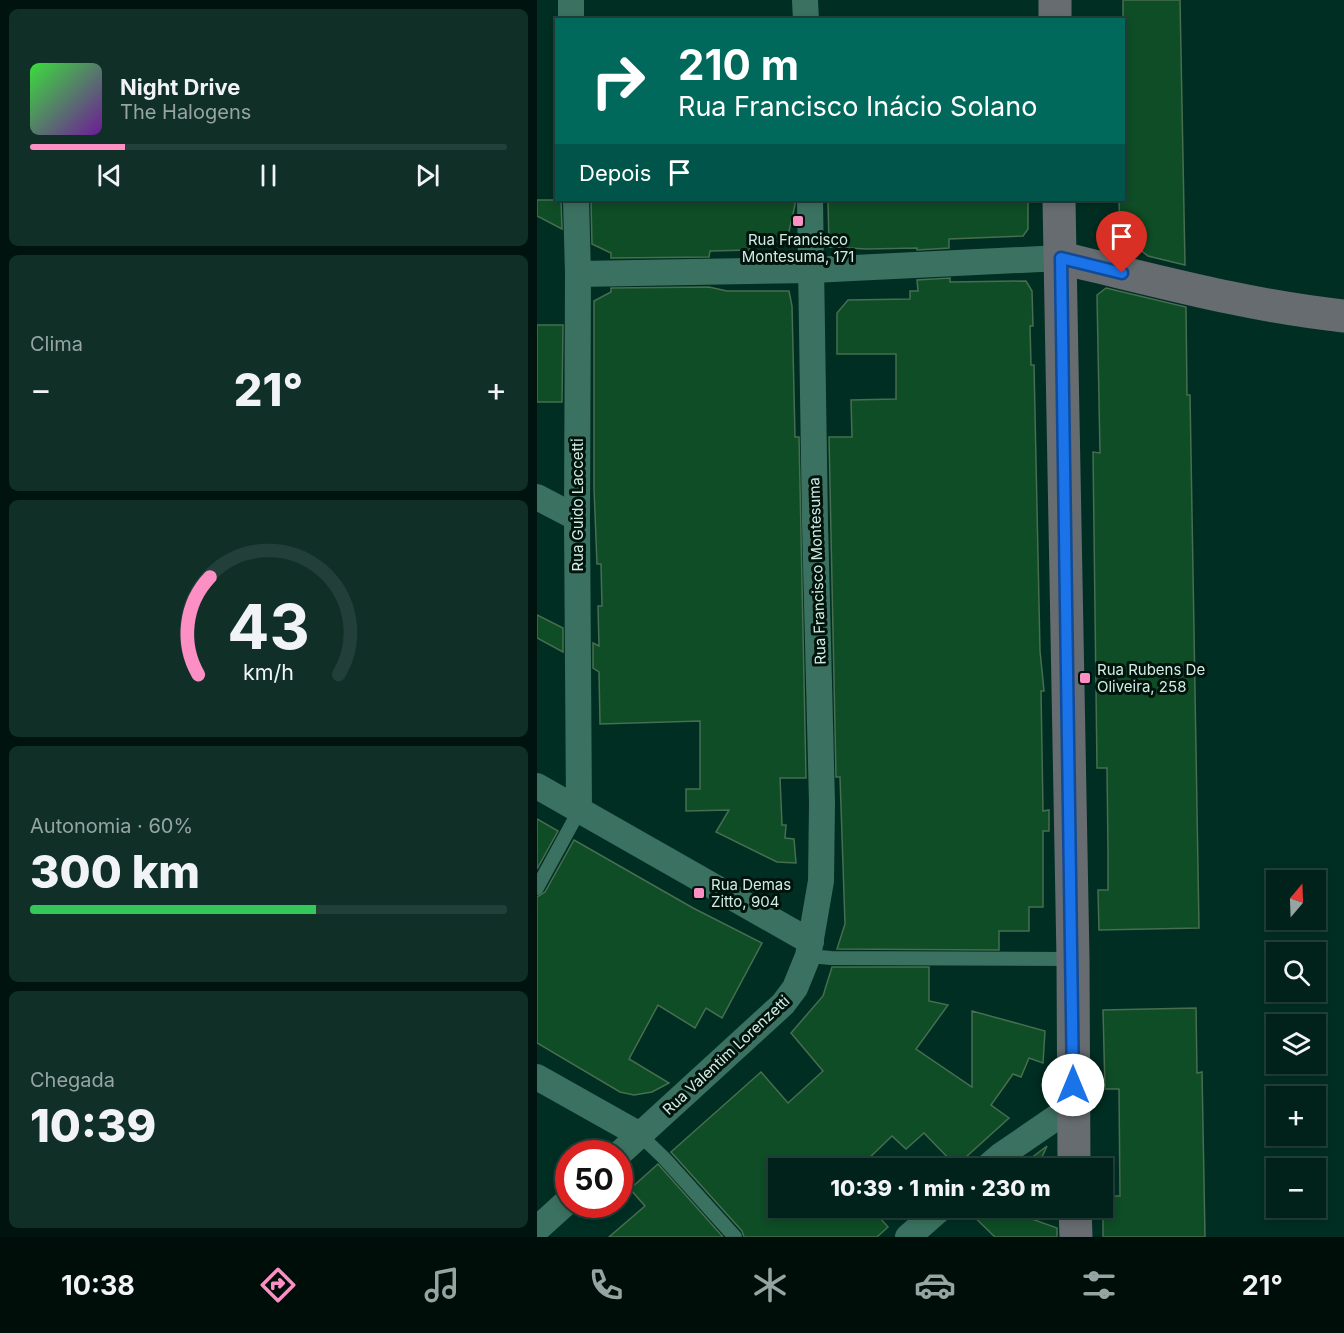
<!DOCTYPE html>
<html lang="pt">
<head>
<meta charset="utf-8">
<style>
	body { margin:0; font-family:Inter,sans-serif; background:#0f2f27; color:#f1f3f6; height:100vh; display:flex; flex-direction:column; font-size:22px; white-space:nowrap }
	* { box-sizing:border-box; margin:0 }
	p { font-size:20px; color:#96a4a2 }
	.icon { flex:none; width:33px; height:33px; fill:none; stroke:currentColor; stroke-width:2; stroke-linecap:round; stroke-linejoin:round }
	.map { position:relative; flex:1; overflow:hidden }
	.side { display:flex; flex-direction:column; gap:9px; padding:9px; background:#01130e; width:537px }
	.side>* { flex:none }
	.banner { position:absolute; left:18px; top:18px; width:570px; height:183px; border-radius:0px; box-shadow:0 3px 9px #0003,0 0 0 2px #233f39; background:#00695c; color:#fff; overflow:hidden }
	.needle { width:39px; rotate:19deg }
	.controls { position:absolute; left:729px; top:870px; display:grid; gap:12px }
	.controls a { display:grid; place-items:center; width:60px; height:60px; border-radius:0px; background:#01221a; box-shadow:0 3px 9px #0003,0 0 0 2px #233f39; font-size:30px }
	.speed { position:absolute; left:18px; top:1140px; display:flex; gap:12px; font-size:30px; font-weight:700; text-align:center }
	.speed>* { display:grid; place-content:center; width:78px; height:78px; border-radius:50%; background:#01221a; box-shadow:0 3px 9px #0003,0 0 0 2px #233f39; line-height:1 }
	.speed .limit { border:9px solid #d22; background:#fff; color:#111 }
	.pin { position:absolute; display:grid; place-items:center; width:51px; height:51px; color:#fff; margin:-62px -26px; border-radius:50% 50% 50% 0; rotate:-45deg; box-shadow:0 0 6px #0007 }
	.pin .icon { rotate:45deg }
	.me { position:absolute; width:66px; margin:-33px; rotate:0deg; stroke-linejoin:round; filter:drop-shadow(0 0 4px #0008) }
	.turn { display:flex; align-items:center; gap:21px; height:126px; padding:0 24px; font-size:27px }
	.turn .icon { width:78px; height:78px; stroke-width:2.5 }
	.turn b { display:block; font-size:42px; line-height:51px }
	.then { display:flex; align-items:center; height:57px; padding:0 24px; background:#0003; gap:12px; font-size:22px }
	.big { font-size:45px; font-weight:800; line-height:1.1 }
	.side .tile { flex:1; display:flex; flex-direction:column; justify-content:center; gap:9px; min-width:0; padding:0 21px; border-radius:9px; background:#0f2f27 }
	.side .dial { align-items:center; gap:0 }
	.dial svg { height:156px; overflow:visible; fill:none; stroke:#233f39; stroke-width:7; stroke-linecap:round; text-anchor:middle }
	.dial text { fill:#f1f3f6; stroke:none }
	.song { display:flex; align-items:center; gap:18px }
	.cover { width:72px; height:72px; border-radius:9px; background:linear-gradient(135deg,hsl(120 70% 55%),hsl(280 70% 35%)) }
	.played { height:6px; border-radius:3px; background:linear-gradient(90deg,#fc8fc3 20%,#233f39 20%) }
	.keys { display:flex; justify-content:space-around; direction:ltr }
	.heat { display:flex; justify-content:space-between; align-items:center; font-size:33px; direction:ltr }
	.charge { height:9px; border-radius:4px; background:linear-gradient(90deg,#34c759 60%,#233f39 0) }
	.trip { position:absolute; left:231px; top:1158px; width:345px; height:60px; border-radius:0px; background:#01221a; box-shadow:0 3px 9px #0003,0 0 0 2px #233f39; font-weight:800; line-height:60px; text-align:center }
	.tab-bar { display:flex; height:96px; justify-content:space-around; align-items:center; background:#000e0a; color:#96a4a2 }
	.tab-bar .icon { width:42px; height:42px }
	.tab-bar .active { color:#fc8fc3 }
	.tab-bar b { font-size:27px; color:#f1f3f6 }
	main { display:flex; flex:1; min-height:0 }
	.map>svg:first-child { display:block }
	.building { fill:#0e4d25; stroke:#476e50; stroke-width:1.5 }
	.lines { fill:none; stroke-linecap:round; stroke-linejoin:round }
	.lane { stroke:#3b7160; stroke-width:14 }
	.street { stroke:#3b7160; stroke-width:26 }
	.secondary { stroke:#676c70; stroke-width:33 }
	.route-casing { stroke:#114b97; stroke-width:15 }
	.route { stroke:#1a73e8; stroke-width:10 }
	.poi-dot { fill:#fc8fc3; stroke:#00130d; stroke-width:2 }
	.labels { text-anchor:middle; dominant-baseline:central; stroke-width:6; stroke-linejoin:round; paint-order:stroke }
	.poi-label { font-size:15px; fill:#d1ede2; stroke:#00130d; text-anchor:start }
	.street-label { font-size:15px; fill:#d1ede2; stroke:#00130d }
</style>
</head>
<body>
<main>
<section class="side">
<div class="tile">
<div class="song"><i class="cover"></i><div><b>Night Drive</b><p>The Halogens</p></div></div>
<div class="played"></div>
<div class="keys"><svg class="icon" aria-label="previous" viewBox="0 0 24 24"><path d="M18 5L8 12l10 7zM5 5v14"/></svg><svg class="icon" aria-label="pause" viewBox="0 0 24 24"><path d="M8 5v14M16 5v14"/></svg><svg class="icon" aria-label="next" viewBox="0 0 24 24"><path d="M6 5l10 7-10 7zM19 5v14"/></svg></div>
</div>
<div class="tile"><p>Clima</p>
<div class="heat"><a>−</a><b class="big">21°</b><a>+</a></div>
</div>
<div class="tile dial"><svg viewBox="0 0 100 80">
<path d="M14 69A42 42 0 1 1 86 69"/>
<path d="M14 69A42 42 0 0 1 20 19" stroke="#fc8fc3"/>
<text x="50" y="56" font-size="32" font-weight="700">43</text>
<text x="50" y="72" font-size="11">km/h</text>
</svg></div>
<div class="tile"><p>Autonomia · 60%</p><b class="big">300 km</b><div class="charge"></div></div>
<div class="tile"><p>Chegada</p><b class="big">10:39</b></div>
</section>
<div class="map">
<svg width="807" height="1237" viewBox="0 0 807 1237">
	<rect width="100%" height="100%" fill="#012e22"/>
	<!-- building -->
	<g class="building">
		<polygon points="586,0 643,0 648,265 611,256 583,234 582,200 586,200"/>
		<polygon points="0,200 24,200 25,229 0,216"/>
		<polygon points="54,200 258,200 258,205 250,240 232,243 213,243 213,250 173,251 172,257 74,258 74,253 55,244"/>
		<polygon points="291,200 491,200 491,229 486,236 412,239 412,248 380,250 380,248 330,249 292,247"/>
		<polygon points="413,278 413,282 489,281 495,291 496,326 493,326 494,365 497,365 503,651 507,691 504,691 506,811 512,810 512,831 506,831 506,907 492,907 492,931 462,931 462,950 300,949 308,924 303,777 299,777 292,437 315,437 314,400 359,399 359,354 300,354 300,313 311,300 373,299 373,291 381,291 380,280"/>
		<polygon points="172,287 190,291 252,291 255,306 258,437 262,437 269,778 243,778 245,825 249,825 248,838 257,839 259,863 240,862 179,832 192,810 149,811 149,789 163,789 163,721 63,724 62,672 56,668 56,643 62,646 61,606 65,606 64,564 60,564 57,488 57,301 74,292 74,288"/>
		<polygon points="569,288 649,307 650,395 653,395 662,928 562,930 561,890 571,890 571,850 570,768 560,768 556,452 563,453 560,295"/>
		<polygon points="0,325 26,325 25,402 0,402"/>
		<polygon points="0,615 26,628 26,652 0,638"/>
		<polygon points="0,819 21,831 0,869"/>
		<polygon points="37,840 156,908 225,943 185,1018 169,1008 158,1028 121,1005 92,1059 132,1083 115,1092 97,1095 83,1092 0,1043 0,897 8,892"/>
		<polygon points="295,967 392,967 392,1001 411,1005 379,1049 435,1087 435,1011 508,1031 506,1063 492,1058 484,1077 476,1074 454,1105 472,1118 419,1166 387,1133 369,1149 355,1136 329,1161 336,1168 242,1168 242,1208 334,1208 351,1227 340,1237 207,1237 205,1231 134,1152 224,1072 251,1103 286,1071 254,1033 286,996"/>
		<polygon points="659,1008 660,1073 665,1072 668,1237 566,1237 566,1211 571,1211 570,1196 583,1196 582,1089 568,1089 566,1010"/>
		<polygon points="510,1146 500,1168 481,1168"/>
		<polygon points="121,1164 186,1237 72,1237 108,1206 93,1189"/>
		<polygon points="428,1208 484,1208 481,1214 520,1228 520,1237 458,1237"/>
	</g>
	<g class="lines">
		<!-- lane -->
		<g class="lane">
			<polyline points="0,888 42,811"/>
			<polyline points="271,956 294,958 536,959"/>
			<polyline points="103,1135 127,1158 198,1237"/>
		</g>
		<!-- street -->
		<g class="street">
			<polyline points="34,0 34,20"/>
			<polyline points="268,0 269,20"/>
			<polyline points="39,200 41,274 40,518 42,811"/>
			<polyline points="41,274 275,270 524,258"/>
			<polyline points="0,497 40,518"/>
			<polyline points="0,786 274,942"/>
			<polyline points="0,1077 103,1135"/>
			<polyline points="82,1154 246,1004 258,988 271,956 284,881 285,803 278,523 273,200"/>
			<polyline points="449,1168 463,1156 536,1106"/>
			<polyline points="0,1229 32,1200"/>
			<polyline points="371,1237 404,1208"/>
		</g>
		<!-- secondary -->
		<g class="secondary">
			<polyline points="518,0 518,20"/>
			<polyline points="522,200 536,959 537,1168"/>
			<path d="M524 258C618 280 711 306 807 316"/>
			<polyline points="538,1208 539,1237"/>
		</g>
	</g>
	<g class="lines">
		<!-- route casing -->
		<g class="route-casing">
			<polyline id="route" points="536,1085 524,258 585,273"/>
		</g>
		<!-- route -->
		<use href="#route" class="route"/>
	</g>
	<!-- markers -->
	<g class="poi-dot">
		<rect x="255" y="215" width="12" height="12" rx="3"/>
		<rect x="542" y="672" width="12" height="12" rx="3"/>
		<rect x="156" y="887" width="12" height="12" rx="3"/>
	</g>
	<g class="labels">
		<!-- poi labels -->
		<g class="poi-label">
			<text x="261" y="239" text-anchor="middle">Rua Francisco<tspan x="261" dy="17">Montesuma, 171</tspan></text>
			<text x="560" y="669">Rua Rubens De<tspan x="560" dy="17">Oliveira, 258</tspan></text>
			<text x="174" y="884">Rua Demas<tspan x="174" dy="17">Zitto, 904</tspan></text>
		</g>
		<!-- street labels -->
		<g class="street-label">
			<text transform="translate(40 505) rotate(-90)">Rua Guido Laccetti</text>
			<text transform="translate(280 571) rotate(-92)">Rua Francisco Montesuma</text>
			<text transform="translate(189 1055) rotate(-43)">Rua Valentim Lorenzetti</text>
		</g>
	</g>
</svg>
<div class="controls">
<a><svg class="needle" viewBox="-14 -14 28 28"><path d="M0-13l5 13h-10z" fill="#e53935"/><path d="M0 13l5-13h-10z" fill="#96a4a2"/></svg></a>
<a><svg class="icon" aria-label="search" viewBox="0 0 24 24"><circle cx="10" cy="10" r="6"/><path d="M15 15l6 6"/></svg></a>
<a><svg class="icon" aria-label="layers" viewBox="0 0 24 24"><path d="M12 4l9 5-9 5-9-5zM3 14l9 5 9-5"/></svg></a>
<a>+</a>
<a>−</a>
</div>
<div class="speed"><div class="limit">50</div></div>
<div class="pin" style="left:585px;top:273px;background:#d93025"><svg class="icon" aria-label="arrive" viewBox="0 0 24 24"><path d="M6 21V4h12l-3 4 3 4H6"/></svg></div>
<svg class="me" style="left:536px;top:1085px" viewBox="-20 -20 40 40"><circle r="19" fill="#fff"/><path d="M0-13L10 11 0 6-10 11z" fill="#1a73e8"/></svg>
<div class="trip">10:39 · 1 min · 230 m</div>
<div class="banner">
<div class="turn"><svg class="icon" aria-label="right" viewBox="0 0 24 24"><path d="M7 20v-9h11M14 6l5 5-5 5"/></svg><div><b>210 m</b>Rua Francisco Inácio Solano</div></div>
<div class="then">Depois<svg class="icon" aria-label="arrive" viewBox="0 0 24 24"><path d="M6 21V4h12l-3 4 3 4H6"/></svg></div>
</div>
</div>
</main>
<nav class="tab-bar">
<b>10:38</b>
<svg class="icon active" aria-label="directions" viewBox="0 0 24 24"><path d="M12 3l9 9-9 9-9-9zM9 14v-3h6M13 9l2 2-2 2"/></svg>
<svg class="icon" aria-label="music" viewBox="0 0 24 24"><path d="M9 18V5l10-2v13"/><circle cx="6" cy="18" r="3"/><circle cx="16" cy="16" r="3"/></svg>
<svg class="icon" aria-label="phone" viewBox="0 0 24 24"><path d="M5 4h4l2 5-3 2q2 4 5 5l2-3 5 2v4C11 20 4 13 5 4z"/></svg>
<svg class="icon" aria-label="climate" viewBox="0 0 24 24"><path d="M12 3v18M4 7l16 10M4 17L20 7"/></svg>
<svg class="icon" aria-label="car" viewBox="0 0 24 24"><path d="M5 17H2v-5l4-1 3-4h7l3 4 3 1v5h-3M9 17h6M6 11h13"/><circle cx="7" cy="17" r="2"/><circle cx="17" cy="17" r="2"/></svg>
<svg class="icon" aria-label="filters" viewBox="0 0 24 24"><path d="M4 7h16M4 17h16"/><circle cx="9" cy="7" r="2"/><circle cx="15" cy="17" r="2"/></svg>
<b>21°</b>
</nav>
</body>
</html>
